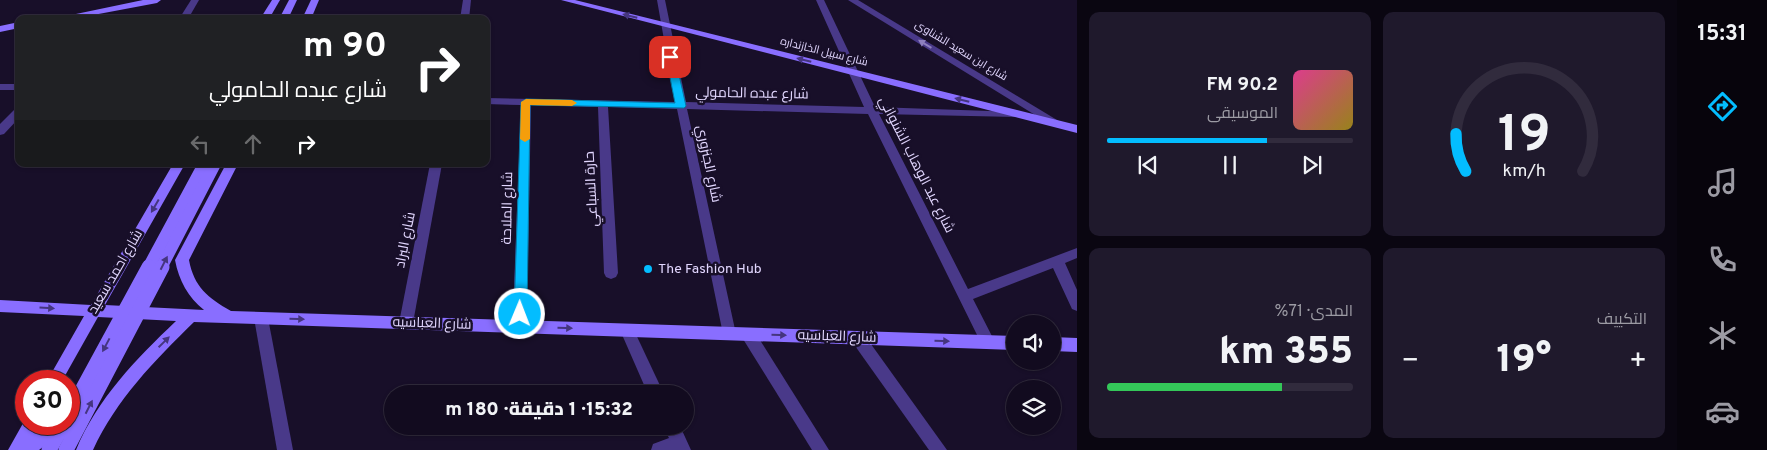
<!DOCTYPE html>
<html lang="ar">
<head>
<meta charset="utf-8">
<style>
	body { margin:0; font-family:Overpass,Cairo,sans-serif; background:#1f192c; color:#f1f3f6; direction:rtl; height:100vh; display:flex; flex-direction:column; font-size:19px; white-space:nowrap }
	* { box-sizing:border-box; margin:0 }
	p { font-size:16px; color:#9c9ba4 }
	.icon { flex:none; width:28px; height:28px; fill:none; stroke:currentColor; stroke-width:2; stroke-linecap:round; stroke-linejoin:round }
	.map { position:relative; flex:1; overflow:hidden; direction:ltr }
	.sheet { display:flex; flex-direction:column; gap:12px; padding:12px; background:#0a0611; width:600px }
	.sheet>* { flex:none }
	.banner { position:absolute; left:15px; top:15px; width:475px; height:152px; border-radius:10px; box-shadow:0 1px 4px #0004,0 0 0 1px #312b3d; direction:rtl; background:#202124; color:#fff; overflow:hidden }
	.buttons { position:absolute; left:1006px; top:315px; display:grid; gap:10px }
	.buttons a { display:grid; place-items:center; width:55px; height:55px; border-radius:50%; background:#120b1f; box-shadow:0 1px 4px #0004,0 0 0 1px #312b3d; font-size:25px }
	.speed { position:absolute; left:15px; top:370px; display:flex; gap:10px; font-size:25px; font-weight:700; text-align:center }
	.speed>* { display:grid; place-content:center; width:65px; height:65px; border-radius:50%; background:#120b1f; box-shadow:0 1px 4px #0004,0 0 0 1px #312b3d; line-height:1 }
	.speed .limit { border:8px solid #d22; background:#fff; color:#111 }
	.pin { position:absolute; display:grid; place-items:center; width:42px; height:42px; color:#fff; margin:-21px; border-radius:10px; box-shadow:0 2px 8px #0006 }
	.me { position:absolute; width:55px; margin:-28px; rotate:1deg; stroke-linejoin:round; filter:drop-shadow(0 0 4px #0008) }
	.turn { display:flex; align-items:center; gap:18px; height:105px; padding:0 20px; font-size:22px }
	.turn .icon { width:65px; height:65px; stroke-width:2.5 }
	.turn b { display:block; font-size:35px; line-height:42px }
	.lanes { display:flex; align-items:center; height:48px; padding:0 20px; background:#0003; justify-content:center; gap:25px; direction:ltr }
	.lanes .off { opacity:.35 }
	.big { font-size:38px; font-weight:800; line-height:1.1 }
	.sheet .card { flex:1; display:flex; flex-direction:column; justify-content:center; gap:8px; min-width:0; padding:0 18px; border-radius:10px; background:#1f192c }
	.sheet .dial { align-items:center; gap:0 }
	.dial svg { height:130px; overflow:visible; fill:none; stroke:#312b3d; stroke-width:7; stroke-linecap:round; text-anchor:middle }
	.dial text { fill:#f1f3f6; stroke:none }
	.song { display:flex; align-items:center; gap:15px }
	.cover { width:60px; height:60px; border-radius:8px; background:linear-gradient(135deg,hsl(330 70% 55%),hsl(50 70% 35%)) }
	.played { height:5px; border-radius:2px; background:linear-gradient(90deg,#03bdff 65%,#312b3d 65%) }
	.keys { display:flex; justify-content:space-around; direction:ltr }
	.heat { display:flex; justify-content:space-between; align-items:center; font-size:28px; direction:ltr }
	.charge { height:8px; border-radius:4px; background:linear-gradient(90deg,#34c759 71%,#312b3d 0) }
	.sheet .tiles { flex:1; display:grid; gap:12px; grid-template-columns:repeat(2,1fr) }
	.trip { position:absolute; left:384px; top:385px; width:310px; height:50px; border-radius:25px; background:#120b1f; box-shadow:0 1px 4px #0004,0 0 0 1px #312b3d; font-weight:800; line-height:50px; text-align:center; direction:rtl }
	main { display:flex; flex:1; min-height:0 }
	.tabs { display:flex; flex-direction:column; width:90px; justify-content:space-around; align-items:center; background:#07040c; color:#9c9ba4 }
	.tabs .icon { width:35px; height:35px }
	.tabs .on { color:#03bdff }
	.tabs b { font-size:22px; color:#f1f3f6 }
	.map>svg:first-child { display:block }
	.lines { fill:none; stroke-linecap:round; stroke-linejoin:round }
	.minor { fill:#493989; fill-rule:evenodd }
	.secondary { fill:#896eff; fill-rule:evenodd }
	.secondary-bridge-far1 { stroke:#896eff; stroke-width:12 }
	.secondary-bridge { stroke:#896eff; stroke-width:15 }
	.oneway { fill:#45357f }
	.oneway2 { fill:#8e80be }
	.route { fill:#03bdff; stroke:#027ba6 }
	.slow { fill:#f59e0b }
	.poi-dot { fill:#03bdff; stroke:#180f29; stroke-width:2 }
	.labels { text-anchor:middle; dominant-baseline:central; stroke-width:5; stroke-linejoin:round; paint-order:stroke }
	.far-street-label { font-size:11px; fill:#e2d7ff; stroke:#180f29 }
	.street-label { font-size:14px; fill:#e2d7ff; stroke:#180f29 }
	.poi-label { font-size:14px; fill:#e2d7ff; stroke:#180f29; text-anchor:start }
</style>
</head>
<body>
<main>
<nav class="tabs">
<b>15:31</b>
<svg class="icon on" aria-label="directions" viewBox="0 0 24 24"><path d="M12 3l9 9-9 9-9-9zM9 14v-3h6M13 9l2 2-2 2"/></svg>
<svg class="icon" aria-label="music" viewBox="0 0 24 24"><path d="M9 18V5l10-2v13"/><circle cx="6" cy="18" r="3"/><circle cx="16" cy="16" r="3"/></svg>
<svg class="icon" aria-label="phone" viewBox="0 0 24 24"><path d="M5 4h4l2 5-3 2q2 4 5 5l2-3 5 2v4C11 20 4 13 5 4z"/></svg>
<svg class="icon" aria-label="climate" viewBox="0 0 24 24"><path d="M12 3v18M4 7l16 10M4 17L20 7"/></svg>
<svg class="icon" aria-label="car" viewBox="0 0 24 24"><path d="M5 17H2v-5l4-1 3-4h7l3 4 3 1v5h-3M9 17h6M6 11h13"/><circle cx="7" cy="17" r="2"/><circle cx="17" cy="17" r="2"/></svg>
</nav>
<section class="sheet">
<div class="tiles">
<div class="card dial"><svg viewBox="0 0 100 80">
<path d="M14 69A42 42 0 1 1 86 69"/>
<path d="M14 69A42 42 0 0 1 8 46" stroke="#03bdff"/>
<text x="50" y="56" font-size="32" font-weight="700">19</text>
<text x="50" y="72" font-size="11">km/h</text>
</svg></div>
<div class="card">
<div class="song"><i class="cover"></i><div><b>90.2 FM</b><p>الموسيقى</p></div></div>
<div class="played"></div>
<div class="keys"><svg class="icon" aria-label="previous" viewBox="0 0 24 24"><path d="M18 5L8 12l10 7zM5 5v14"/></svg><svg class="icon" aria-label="pause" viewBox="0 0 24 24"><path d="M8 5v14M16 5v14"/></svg><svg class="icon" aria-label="next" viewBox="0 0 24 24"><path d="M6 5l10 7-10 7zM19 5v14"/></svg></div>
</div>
<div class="card"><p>التكييف</p>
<div class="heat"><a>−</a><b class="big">19°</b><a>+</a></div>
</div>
<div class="card"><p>المدى · 71%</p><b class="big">355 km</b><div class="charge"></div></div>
</div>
</section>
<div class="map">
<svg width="1077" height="450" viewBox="0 0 1077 450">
	<rect width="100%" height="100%" fill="#180f29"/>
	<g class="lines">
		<!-- minor -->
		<g class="minor">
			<polygon points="191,0 199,0 188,19 179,19"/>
			<polygon points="463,0 471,0 469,19 460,19"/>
			<polygon points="657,0 665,0 686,102 864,107 816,0 824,0 875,107 1020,112 1021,114 1016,117 879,114 968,289 1077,248 1077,258 1065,263 1077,290 1077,311 1072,309 1053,268 973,299 995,342 993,347 988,349 983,347 868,114 687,109 736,334 734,339 729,340 724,339 677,109 608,107 618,273 616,277 611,279 606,277 604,273 598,107 531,105 527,314 525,318 520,320 515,318 513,314 521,105 486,104 486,98 675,102"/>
			<polygon points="848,0 858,0 1062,123 1061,126 1053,126"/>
			<rect x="0" y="84" width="19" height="6"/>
			<polygon points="19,108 19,118 4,134 0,135 0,124 15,109"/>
			<polygon points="430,164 442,164 413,323 411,327 406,329 401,327 399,323"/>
			<polygon points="261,312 266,314 268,318 293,450 277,450 254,318 256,314"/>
			<polygon points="627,324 632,326 664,394 648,394 620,330 622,326"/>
			<polygon points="748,328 753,329 829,450 812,450 743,339 741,334 743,329"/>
			<polygon points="858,332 863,333 947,450 929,450 853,343 851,338 853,333"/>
			<polygon points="663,426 680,426 691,450 651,450 653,444 669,438"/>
		</g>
		<!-- secondary -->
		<g class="secondary">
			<polygon points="143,0 161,0 157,3 72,19 52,19"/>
			<polygon points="272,0 280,0 269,19 260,19"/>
			<polygon points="289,0 297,0 288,19 279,19"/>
			<polygon points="311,0 319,0 311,19 302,19"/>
			<polygon points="561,0 575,0 1077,125 1077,133"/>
			<polygon points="19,22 19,28 0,32 0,26"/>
			<path d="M173 164H185L105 305 204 310C188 297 179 281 175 260L226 164H238L189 260C194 287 208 298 231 311L1015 336V350L194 322C154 361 116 400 93 450H76C97 399 136 359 176 321L98 317 62 381H47L84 316 0 312V300L91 305Z"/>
			<polygon points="1052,337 1077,338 1077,352 1052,351"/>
			<path d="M26 418V424H39L36 431C46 424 62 421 73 424L75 430 73 436 67 438H54L39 450H8Z"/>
		</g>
		<!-- secondary-bridge-far1 -->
		<g class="secondary-bridge-far1">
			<polyline points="148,268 204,164"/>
			<polyline points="161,268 215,164"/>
		</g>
		<!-- secondary-bridge -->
		<g class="secondary-bridge">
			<polyline points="69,414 149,267"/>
			<polyline points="49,450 64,424"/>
			<polyline points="66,450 162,267"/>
		</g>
	</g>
	<!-- one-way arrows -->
	<defs><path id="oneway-solid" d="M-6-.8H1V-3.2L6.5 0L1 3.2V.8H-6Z" transform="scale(1.25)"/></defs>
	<g class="oneway">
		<use href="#oneway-solid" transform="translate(630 16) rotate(-166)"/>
		<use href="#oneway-solid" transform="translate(804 60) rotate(-166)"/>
		<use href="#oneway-solid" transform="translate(962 100) rotate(-166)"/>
		<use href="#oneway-solid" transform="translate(155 206) rotate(120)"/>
		<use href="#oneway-solid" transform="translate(164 263) rotate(-63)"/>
		<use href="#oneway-solid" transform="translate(47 308) rotate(3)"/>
		<use href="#oneway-solid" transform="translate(297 319) rotate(2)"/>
		<use href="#oneway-solid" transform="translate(565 328) rotate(2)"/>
		<use href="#oneway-solid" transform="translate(779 335) rotate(2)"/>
		<use href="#oneway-solid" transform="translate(942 341) rotate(2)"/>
		<use href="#oneway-solid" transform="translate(164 342) rotate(-44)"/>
		<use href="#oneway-solid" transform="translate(106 345) rotate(118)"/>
		<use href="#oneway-solid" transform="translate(89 407) rotate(-63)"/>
	</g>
	<use class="oneway2" href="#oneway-solid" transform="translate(925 44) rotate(-149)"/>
	<!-- route -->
	<polygon class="route" points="670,54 675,57 686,106 684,108 530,105 527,314 525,318 516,318 514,314 521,102 526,99 675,103 666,57"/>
	<!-- slow -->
	<polygon class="slow" points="526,99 572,100 577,103 572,106 530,105 530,139 525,142 520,139 521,102"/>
	<!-- markers -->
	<circle class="poi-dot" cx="648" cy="269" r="5"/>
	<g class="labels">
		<!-- far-street labels -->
		<g class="far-street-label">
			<text transform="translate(961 51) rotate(31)">شارع ابن سعيد الشناوى</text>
			<text transform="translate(824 52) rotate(14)">شارع سبيل الخازنداره</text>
		</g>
		<!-- street labels -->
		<g class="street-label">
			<text transform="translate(752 94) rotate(1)">شارع عبده الحامولي</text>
			<text transform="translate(708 164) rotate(78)">شارع الجنزوري</text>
			<text transform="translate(916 165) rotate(63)">شارع عبد الوهاب الشنواني</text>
			<text transform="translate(592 189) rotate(-93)">حارة السباعي</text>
			<text transform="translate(508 208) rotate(-89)">شارع الملاحة</text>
			<text transform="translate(406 240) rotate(-79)">شارع البراد</text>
			<text transform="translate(116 272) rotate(-60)">شارع احمد سعيد</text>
			<text transform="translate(432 324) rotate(2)">شارع العباسيه</text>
			<text transform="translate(837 337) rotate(2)">شارع العباسيه</text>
		</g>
		<!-- poi labels -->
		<g class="poi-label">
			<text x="658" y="269">The Fashion Hub</text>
		</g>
	</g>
</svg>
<div class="buttons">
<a><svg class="icon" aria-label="sound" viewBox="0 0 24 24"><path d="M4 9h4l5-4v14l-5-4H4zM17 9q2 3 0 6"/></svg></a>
<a><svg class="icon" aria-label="layers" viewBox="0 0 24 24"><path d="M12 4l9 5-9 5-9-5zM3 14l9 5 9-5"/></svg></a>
</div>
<div class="speed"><div class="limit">30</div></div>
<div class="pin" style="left:670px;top:57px;background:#d93025"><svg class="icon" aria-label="arrive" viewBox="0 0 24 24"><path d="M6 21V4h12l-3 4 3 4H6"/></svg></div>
<svg class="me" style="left:520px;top:314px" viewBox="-20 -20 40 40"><circle r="17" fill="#03bdff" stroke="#fff" stroke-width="3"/><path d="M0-11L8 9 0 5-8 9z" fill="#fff"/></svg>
<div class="trip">15:32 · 1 دقيقة · 180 m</div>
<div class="banner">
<div class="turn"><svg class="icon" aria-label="right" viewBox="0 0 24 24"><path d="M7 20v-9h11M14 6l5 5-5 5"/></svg><div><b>90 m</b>شارع عبده الحامولي</div></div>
<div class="lanes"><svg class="icon off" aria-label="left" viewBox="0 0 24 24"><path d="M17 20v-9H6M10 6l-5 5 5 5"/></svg><svg class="icon off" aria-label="ahead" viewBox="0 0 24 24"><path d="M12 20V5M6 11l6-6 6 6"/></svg><svg class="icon" aria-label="right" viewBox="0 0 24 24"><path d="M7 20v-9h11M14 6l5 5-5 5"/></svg></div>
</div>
</div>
</main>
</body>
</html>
